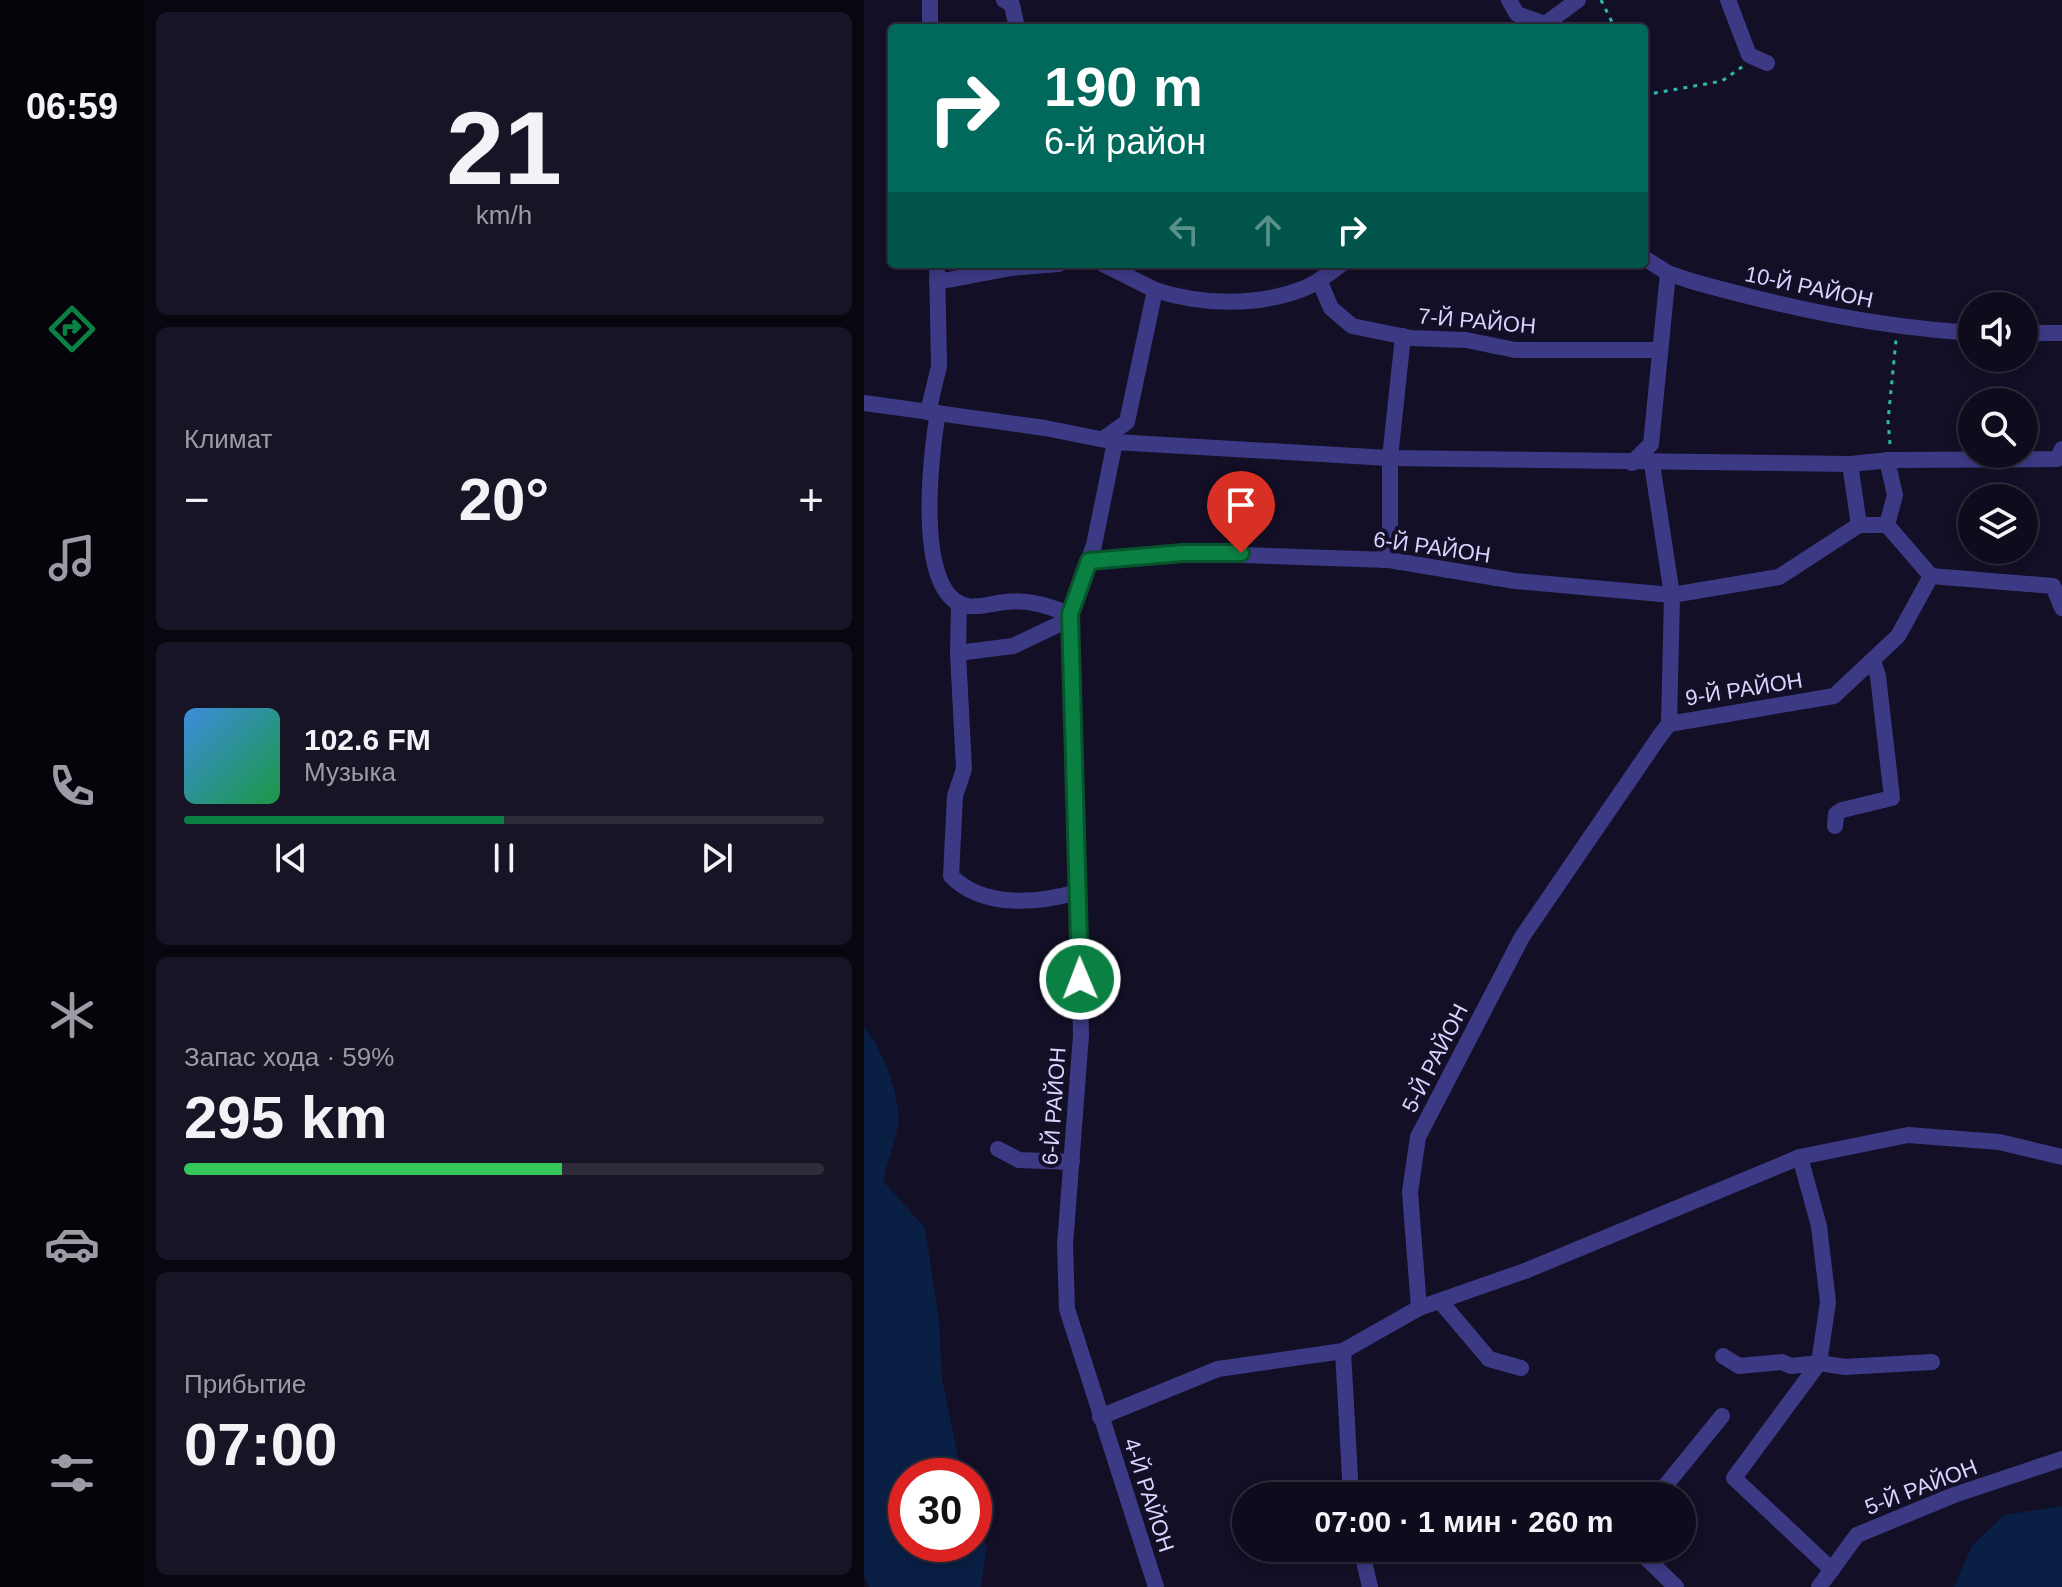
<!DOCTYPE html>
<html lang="ru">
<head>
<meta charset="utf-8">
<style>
	body { margin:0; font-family:Helvetica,sans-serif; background:#171425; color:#f1f3f6; height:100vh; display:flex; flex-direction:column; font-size:30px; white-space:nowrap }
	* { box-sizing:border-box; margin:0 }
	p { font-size:26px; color:#9b9ba3 }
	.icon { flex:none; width:44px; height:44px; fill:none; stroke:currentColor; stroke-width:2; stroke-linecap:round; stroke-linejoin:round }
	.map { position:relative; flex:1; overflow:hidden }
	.panel { display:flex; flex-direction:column; gap:12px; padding:12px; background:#08060f; width:720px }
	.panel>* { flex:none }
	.hud { position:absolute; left:24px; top:24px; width:760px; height:244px; border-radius:8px; box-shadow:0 4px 12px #0003,0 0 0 2px #2e2b3b; background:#00695c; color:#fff; overflow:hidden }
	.fabs { position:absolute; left:1094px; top:292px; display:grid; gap:16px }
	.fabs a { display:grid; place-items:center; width:80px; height:80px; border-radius:50%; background:#0e0b1c; box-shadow:0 4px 12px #0003,0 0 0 2px #2e2b3b; font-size:40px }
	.speed { position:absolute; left:24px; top:1458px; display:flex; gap:16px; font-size:40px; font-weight:700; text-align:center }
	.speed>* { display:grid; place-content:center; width:104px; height:104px; border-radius:50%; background:#0e0b1c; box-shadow:0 4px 12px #0003,0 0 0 2px #2e2b3b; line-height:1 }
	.speed .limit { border:12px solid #d22; background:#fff; color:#111 }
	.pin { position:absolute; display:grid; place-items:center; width:68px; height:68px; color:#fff; margin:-82px -34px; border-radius:50% 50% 50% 0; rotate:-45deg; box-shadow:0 0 8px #0007 }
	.pin .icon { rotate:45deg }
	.me { position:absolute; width:88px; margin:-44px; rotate:359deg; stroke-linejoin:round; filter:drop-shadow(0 0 6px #0008) }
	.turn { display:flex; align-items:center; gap:28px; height:168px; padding:0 24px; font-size:36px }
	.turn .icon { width:104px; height:104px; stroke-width:2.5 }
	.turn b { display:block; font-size:56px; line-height:68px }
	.lanes { display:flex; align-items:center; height:76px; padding:0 24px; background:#0003; justify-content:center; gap:40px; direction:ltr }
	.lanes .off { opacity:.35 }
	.big { font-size:60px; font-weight:700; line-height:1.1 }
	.panel .widget { flex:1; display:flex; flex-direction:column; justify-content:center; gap:12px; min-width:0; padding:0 28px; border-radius:12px; background:#171425 }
	.panel .dial { align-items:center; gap:0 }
	.dial b { font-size:104px; line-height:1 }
	.song { display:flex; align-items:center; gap:24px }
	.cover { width:96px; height:96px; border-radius:12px; background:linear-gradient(135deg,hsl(210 70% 55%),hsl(140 70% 35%)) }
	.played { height:8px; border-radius:4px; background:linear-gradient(90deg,#0b8043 50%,#2e2b3b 50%) }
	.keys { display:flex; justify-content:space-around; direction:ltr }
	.heat { display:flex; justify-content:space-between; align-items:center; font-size:44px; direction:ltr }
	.charge { height:12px; border-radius:6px; background:linear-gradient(90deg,#34c759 59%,#2e2b3b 0) }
	.trip { position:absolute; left:368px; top:1482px; width:464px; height:80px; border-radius:40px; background:#0e0b1c; box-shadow:0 4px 12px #0003,0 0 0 2px #2e2b3b; font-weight:700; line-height:80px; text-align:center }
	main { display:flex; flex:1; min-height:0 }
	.tabs { display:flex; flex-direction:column; width:144px; justify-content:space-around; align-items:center; background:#06040b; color:#9b9ba3 }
	.tabs .icon { width:56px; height:56px }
	.tabs .on { color:#0b8043 }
	.tabs b { font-size:36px; color:#f1f3f6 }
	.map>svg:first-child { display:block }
	.water { fill:#0a1f44 }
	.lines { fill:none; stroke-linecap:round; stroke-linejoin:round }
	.path { stroke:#2fb8b0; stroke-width:3; stroke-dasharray:4 6; stroke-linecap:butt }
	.minor { stroke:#3d3a85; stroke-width:16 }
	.route-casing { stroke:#07532c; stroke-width:20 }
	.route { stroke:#0b8043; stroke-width:14 }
	.labels { text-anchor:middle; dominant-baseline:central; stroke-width:8; stroke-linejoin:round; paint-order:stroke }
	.street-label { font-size:22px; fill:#d9d4ff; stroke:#130f26 }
</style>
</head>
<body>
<main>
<nav class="tabs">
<b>06:59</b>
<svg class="icon on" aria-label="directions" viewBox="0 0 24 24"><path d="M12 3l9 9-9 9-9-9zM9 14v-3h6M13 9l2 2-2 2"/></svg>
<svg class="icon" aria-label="music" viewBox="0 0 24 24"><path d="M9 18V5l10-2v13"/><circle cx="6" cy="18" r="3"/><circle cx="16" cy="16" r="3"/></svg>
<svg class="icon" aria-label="phone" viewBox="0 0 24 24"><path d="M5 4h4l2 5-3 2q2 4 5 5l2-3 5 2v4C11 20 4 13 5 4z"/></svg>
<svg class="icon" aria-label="climate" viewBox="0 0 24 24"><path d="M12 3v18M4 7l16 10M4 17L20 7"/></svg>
<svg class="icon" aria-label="car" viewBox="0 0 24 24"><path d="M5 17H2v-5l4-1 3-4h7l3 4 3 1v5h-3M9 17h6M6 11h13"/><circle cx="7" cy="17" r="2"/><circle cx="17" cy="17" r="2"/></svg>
<svg class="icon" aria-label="filters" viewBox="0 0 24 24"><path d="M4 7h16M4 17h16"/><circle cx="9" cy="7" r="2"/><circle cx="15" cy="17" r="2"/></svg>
</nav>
<section class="panel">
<div class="widget dial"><b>21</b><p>km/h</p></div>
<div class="widget"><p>Климат</p>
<div class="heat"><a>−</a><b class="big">20°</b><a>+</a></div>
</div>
<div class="widget">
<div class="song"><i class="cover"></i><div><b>102.6 FM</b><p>Музыка</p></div></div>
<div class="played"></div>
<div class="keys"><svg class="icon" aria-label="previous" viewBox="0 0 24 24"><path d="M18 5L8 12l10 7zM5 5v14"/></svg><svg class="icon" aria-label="pause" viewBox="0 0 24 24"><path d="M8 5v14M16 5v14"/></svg><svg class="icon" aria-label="next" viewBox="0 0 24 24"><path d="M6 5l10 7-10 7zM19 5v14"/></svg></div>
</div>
<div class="widget"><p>Запас хода · 59%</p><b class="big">295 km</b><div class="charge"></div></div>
<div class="widget"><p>Прибытие</p><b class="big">07:00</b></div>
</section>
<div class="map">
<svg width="1198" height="1587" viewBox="0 0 1198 1587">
	<rect width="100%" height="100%" fill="#130f26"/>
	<!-- water -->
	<g class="water">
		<path d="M0 1027C18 1048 38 1099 34 1126 30 1144 23 1163 19 1181L61 1228 75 1321 78 1379 98 1476H42V1544H110V1522L123 1546 117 1587H5L0 1574Z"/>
		<polygon points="1198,1506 1198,1587 1090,1587 1108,1546 1140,1515"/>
	</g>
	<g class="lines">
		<!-- path -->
		<g class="path">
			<polyline points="737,0 751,28"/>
			<polyline points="780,95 858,81 878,67"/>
			<polyline points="1026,444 1024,421 1032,340"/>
		</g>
		<!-- minor -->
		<g class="minor">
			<polyline points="66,0 66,28"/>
			<polyline points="140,0 148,5 153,28"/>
			<polyline points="645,0 653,14 681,24"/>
			<polyline points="864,0 885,55 903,63"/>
			<polyline points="680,28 681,24 714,0"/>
			<path d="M780 258 804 273 827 281C924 308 1007 326 1108 333"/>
			<polyline points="455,280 467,308 488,326 547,338 602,340 651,350 794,350"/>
			<polyline points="73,282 147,268 195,264"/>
			<path d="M291 290C337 305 394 307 441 288 454 283 466 272 478 264"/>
			<polyline points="1160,333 1198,333"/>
			<polyline points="0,403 181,428 251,442 524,458 986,464 1027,460 1193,459 1198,449"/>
			<polyline points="64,412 75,366 73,264"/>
			<path d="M74 413C67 451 49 598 104 606 115 608 130 603 141 602 165 599 184 606 206 614"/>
			<polyline points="239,439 263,422 291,290 239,264"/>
			<polyline points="251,442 230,545 206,614 217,1035 201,1245 203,1309 292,1587"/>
			<polyline points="768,463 787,444 804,273"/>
			<polyline points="788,464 808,595 805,724"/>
			<polyline points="986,464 995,525 1023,525"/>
			<polyline points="1023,525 1067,576"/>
			<polyline points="1023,525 1031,495 1023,460"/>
			<polyline points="519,560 526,537 526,458 539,336"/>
			<polyline points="225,561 319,553 525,560 651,581 808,595 915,577 995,525"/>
			<polyline points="1067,576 1189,586 1198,608"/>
			<path d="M206 619 149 646 94 653 100 769 91 796 87 876C120 909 174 903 214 892"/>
			<polyline points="94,653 95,603"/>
			<polyline points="971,826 972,814 978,810 1028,798 1014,676 1009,661"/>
			<polyline points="134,1149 155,1160 208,1162"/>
			<polyline points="936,1157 955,1226 964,1302 955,1363 870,1478 968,1570"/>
			<polyline points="576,1301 625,1359 657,1368"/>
			<polyline points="555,1308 546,1192 554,1137 658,937 795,737 805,724 970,696 1034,636 1067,576"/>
			<polyline points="479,1351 487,1496"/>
			<polyline points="859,1356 875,1366 918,1362 927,1366 955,1363 981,1367 1068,1362"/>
			<polyline points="236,1417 354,1369 479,1351 555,1308 661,1271 936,1157 1044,1135 1135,1142 1198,1157"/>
			<polyline points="793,1496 858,1416"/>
			<polyline points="497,1548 506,1587"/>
			<polyline points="772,1548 812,1587"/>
			<polyline points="955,1587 993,1535 1090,1495 1198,1459"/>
		</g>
	</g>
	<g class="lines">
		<!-- route casing -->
		<g class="route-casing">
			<polyline id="route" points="216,979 206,614 225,561 319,553 377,553"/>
		</g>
		<!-- route -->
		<use href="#route" class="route"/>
	</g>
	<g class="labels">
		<!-- street labels -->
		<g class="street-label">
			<text transform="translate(945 287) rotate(12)">10-Й РАЙОН</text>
			<text transform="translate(613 321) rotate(5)">7-Й РАЙОН</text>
			<text transform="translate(568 547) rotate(8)">6-Й РАЙОН</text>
			<text transform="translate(880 689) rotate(-9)">9-Й РАЙОН</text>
			<text transform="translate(571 1058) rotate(-63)">5-Й РАЙОН</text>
			<text transform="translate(190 1106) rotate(-86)">6-Й РАЙОН</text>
			<text transform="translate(1057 1487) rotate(-21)">5-Й РАЙОН</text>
			<text transform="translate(285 1495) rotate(72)">4-Й РАЙОН</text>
		</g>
	</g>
</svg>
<div class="fabs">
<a><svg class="icon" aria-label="sound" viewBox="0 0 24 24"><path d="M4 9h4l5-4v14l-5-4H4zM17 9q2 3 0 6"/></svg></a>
<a><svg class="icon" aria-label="search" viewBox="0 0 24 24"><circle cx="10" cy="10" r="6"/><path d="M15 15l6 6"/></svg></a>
<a><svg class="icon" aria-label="layers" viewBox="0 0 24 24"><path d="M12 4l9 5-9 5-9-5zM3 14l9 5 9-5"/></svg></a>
</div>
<div class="speed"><div class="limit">30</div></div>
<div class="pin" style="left:377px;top:553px;background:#d93025"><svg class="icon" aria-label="arrive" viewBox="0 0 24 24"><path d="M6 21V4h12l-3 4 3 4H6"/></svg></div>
<svg class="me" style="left:216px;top:979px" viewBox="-20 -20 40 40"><circle r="17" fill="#0b8043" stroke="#fff" stroke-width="3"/><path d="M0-11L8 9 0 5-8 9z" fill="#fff"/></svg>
<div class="trip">07:00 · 1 мин · 260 m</div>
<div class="hud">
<div class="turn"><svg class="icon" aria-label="right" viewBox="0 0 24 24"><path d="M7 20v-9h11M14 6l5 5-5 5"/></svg><div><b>190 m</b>6-й район</div></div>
<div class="lanes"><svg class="icon off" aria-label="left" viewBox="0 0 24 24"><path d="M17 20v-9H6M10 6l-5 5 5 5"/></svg><svg class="icon off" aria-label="ahead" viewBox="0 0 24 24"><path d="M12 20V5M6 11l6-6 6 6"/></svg><svg class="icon" aria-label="right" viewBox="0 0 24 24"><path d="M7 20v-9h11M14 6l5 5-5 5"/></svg></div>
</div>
</div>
</main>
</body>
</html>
